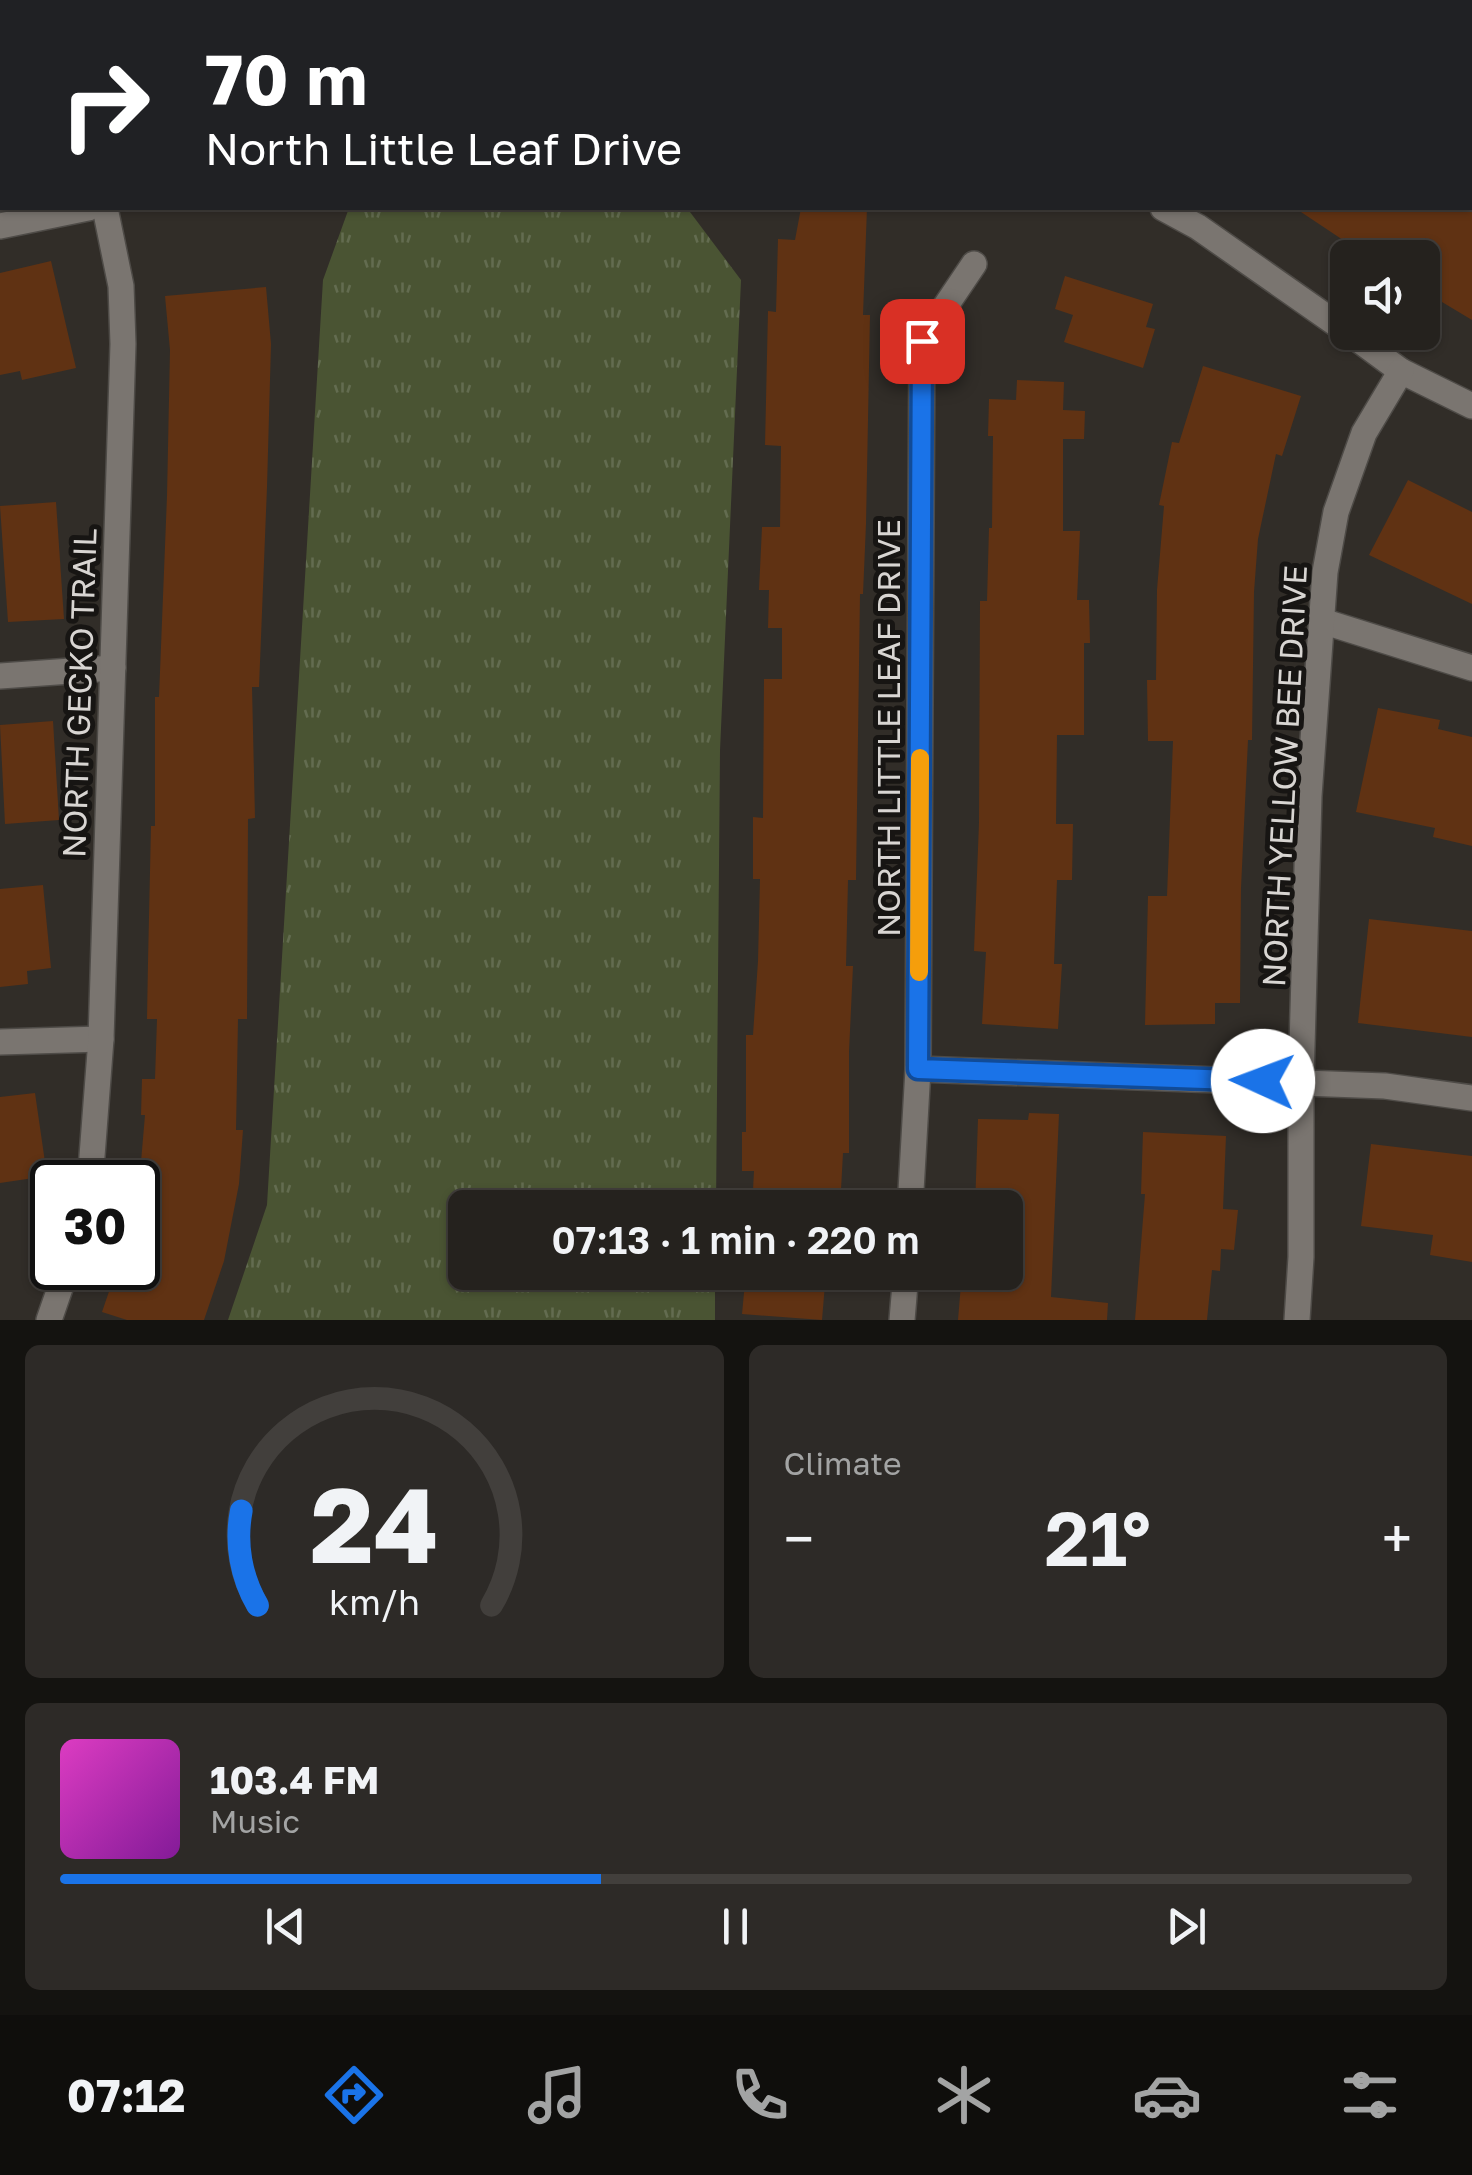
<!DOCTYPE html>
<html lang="en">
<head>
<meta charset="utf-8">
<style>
	body { margin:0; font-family:"Golos Text",sans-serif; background:#2d2a27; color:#f1f3f6; height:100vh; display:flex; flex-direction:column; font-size:38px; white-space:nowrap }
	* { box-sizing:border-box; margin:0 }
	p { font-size:32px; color:#a3a4a4 }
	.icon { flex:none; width:55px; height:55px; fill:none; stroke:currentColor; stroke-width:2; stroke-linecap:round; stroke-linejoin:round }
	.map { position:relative; height:1320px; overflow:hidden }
	.side { display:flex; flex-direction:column; gap:25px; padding:25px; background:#141310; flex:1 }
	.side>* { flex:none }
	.hud { position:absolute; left:0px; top:0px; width:1472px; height:210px; box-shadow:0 2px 8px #0004,0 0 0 2px #423f3c; background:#202124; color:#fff; overflow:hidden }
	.buttons { position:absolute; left:1330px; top:240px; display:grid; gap:20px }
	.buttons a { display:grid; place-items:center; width:110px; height:110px; border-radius:15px; background:#25221e; box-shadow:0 2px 8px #0004,0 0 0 2px #423f3c; font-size:50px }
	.speed { position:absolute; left:30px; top:1160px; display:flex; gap:20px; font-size:50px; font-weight:700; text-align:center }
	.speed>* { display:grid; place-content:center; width:130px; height:130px; border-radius:50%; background:#25221e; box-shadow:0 2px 8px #0004,0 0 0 2px #423f3c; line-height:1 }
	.speed .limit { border:5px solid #111; border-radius:15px; background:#fff; color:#111 }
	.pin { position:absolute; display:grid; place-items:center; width:85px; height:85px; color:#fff; margin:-42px; border-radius:20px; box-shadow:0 5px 15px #0006 }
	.me { position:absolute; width:110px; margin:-55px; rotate:272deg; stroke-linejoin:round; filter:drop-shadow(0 0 8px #0008) }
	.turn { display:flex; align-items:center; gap:35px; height:210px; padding:0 40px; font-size:45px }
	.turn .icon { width:130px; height:130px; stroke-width:2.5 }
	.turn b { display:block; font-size:70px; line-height:85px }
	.big { font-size:75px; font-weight:600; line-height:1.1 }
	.side .tile { flex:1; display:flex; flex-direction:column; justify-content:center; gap:15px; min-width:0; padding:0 35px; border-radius:15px; background:#2d2a27 }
	.side .dial { align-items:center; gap:0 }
	.dial svg { height:260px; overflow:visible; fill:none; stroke:#423f3c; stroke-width:7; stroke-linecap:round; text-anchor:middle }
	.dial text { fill:#f1f3f6; stroke:none }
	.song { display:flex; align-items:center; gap:30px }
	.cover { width:120px; height:120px; border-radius:15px; background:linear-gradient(135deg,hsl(310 70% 55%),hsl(290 70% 35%)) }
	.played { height:10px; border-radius:5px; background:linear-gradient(90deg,#1a73e8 40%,#423f3c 40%) }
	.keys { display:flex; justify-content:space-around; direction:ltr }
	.heat { display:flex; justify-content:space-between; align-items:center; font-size:55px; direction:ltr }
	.side .tiles { flex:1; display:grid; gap:25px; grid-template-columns:1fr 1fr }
	.tile:last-child { grid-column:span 2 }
	.trip { position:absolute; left:448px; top:1190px; width:575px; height:100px; border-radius:15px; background:#25221e; box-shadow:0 2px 8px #0004,0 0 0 2px #423f3c; font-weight:600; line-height:100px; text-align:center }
	.menu { display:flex; height:160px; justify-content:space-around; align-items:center; background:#0f0e0c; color:#a3a4a4 }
	.menu .icon { width:70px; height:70px }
	.menu .active { color:#1a73e8 }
	.menu b { font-size:45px; color:#f1f3f6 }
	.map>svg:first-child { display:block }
	.grass { fill:url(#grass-tufts) }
	.building { fill:#603213 }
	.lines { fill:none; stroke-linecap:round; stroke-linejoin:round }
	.minor-casing { stroke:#4e4b47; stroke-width:28 }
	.minor { stroke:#7a7570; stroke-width:25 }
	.route-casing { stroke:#114b97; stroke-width:25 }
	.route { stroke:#1a73e8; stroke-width:18 }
	.slow { stroke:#f59e0b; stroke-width:18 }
	.labels { text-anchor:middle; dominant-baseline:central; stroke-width:10; stroke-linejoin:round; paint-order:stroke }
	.street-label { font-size:32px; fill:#d8d5d2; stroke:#171513 }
</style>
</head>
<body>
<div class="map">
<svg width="1472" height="1320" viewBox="0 0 1472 1320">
	<defs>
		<pattern id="grass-tufts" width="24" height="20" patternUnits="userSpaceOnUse" patternTransform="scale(2.5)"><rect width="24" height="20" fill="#4a5433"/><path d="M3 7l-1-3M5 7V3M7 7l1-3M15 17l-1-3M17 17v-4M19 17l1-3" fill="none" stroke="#636c50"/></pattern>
	</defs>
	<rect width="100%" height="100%" fill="#312d28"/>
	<!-- grass -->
	<g class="grass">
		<polygon points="158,0 494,0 495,2 160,2"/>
		<polygon points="349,208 687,208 741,280 720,750 716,1207 465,1208 465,1272 715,1273 715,1320 228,1320 267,1205 323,280"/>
	</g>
	<!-- building -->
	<g class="building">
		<polygon points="801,208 867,208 863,315 870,315 866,524 863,594 860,594 856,880 848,880 846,966 853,966 849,1052 849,1153 843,1153 840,1208 752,1208 754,1171 742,1171 742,1132 746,1132 746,1035 753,1035 758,961 760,879 753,879 753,817 763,818 764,679 782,679 782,628 768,628 769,590 759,590 762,527 780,527 781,446 765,445 768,311 776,312 778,239 795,240"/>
		<polygon points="1295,208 1472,208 1472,320 1422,290 1422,258 1370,258"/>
		<polygon points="51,261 76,368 22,380 20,371 0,375 0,273"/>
		<polygon points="1065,276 1153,304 1146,327 1155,329 1143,368 1064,342 1073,315 1055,309"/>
		<polygon points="266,287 271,344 267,487 259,687 252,687 255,818 248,819 247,1019 238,1019 236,1130 243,1130 239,1184 224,1261 204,1320 127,1320 102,1312 117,1268 138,1268 138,1197 145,1115 141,1115 142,1079 155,1079 157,1019 147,1019 148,962 151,826 155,826 155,697 159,697 167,496 170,350 165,296"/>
		<polygon points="1203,366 1301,396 1282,456 1276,454 1258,539 1254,592 1252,740 1248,740 1241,888 1240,1003 1215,1003 1215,1024 1145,1025 1148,896 1167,896 1173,741 1148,741 1147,680 1156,680 1157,590 1164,506 1159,505 1172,442 1179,443"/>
		<polygon points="1017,380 1064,382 1063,410 1085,411 1084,439 1063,439 1063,531 1080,531 1077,600 1089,600 1090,643 1084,643 1084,735 1057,735 1056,824 1073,824 1072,880 1057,880 1054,964 1062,964 1058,1029 982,1024 986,952 974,951 979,823 980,601 987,601 989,528 992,528 993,436 988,436 989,399 1016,400"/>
		<polygon points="1408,480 1472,512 1472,604 1369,555"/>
		<polygon points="56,502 64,619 8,622 0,506"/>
		<polygon points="1378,708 1440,720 1438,729 1472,737 1472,846 1433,837 1435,828 1356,812"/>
		<polygon points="53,721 59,820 5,824 0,725"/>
		<polygon points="43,885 51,968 27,971 28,984 0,987 0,889"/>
		<polygon points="1369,919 1472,931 1472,1037 1358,1023"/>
		<polygon points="35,1093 47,1176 0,1183 0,1097"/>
		<polygon points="1029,1113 1059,1114 1051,1297 1108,1303 1107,1320 958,1320 962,1272 1005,1272 1005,1208 975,1208 978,1119 1028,1120"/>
		<polygon points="1143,1132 1226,1136 1223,1209 1238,1210 1234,1250 1221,1249 1220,1271 1212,1270 1207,1320 1135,1320 1145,1194 1141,1194"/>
		<polygon points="1371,1144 1472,1156 1472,1262 1430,1255 1433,1235 1361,1226"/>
		<polygon points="746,1272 826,1272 822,1320 742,1314"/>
	</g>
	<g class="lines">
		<!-- minor casing -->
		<g class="minor-casing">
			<g id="minor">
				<polyline points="1250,0 1255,2"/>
				<polyline points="1470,138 1472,139"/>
				<polyline points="1163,208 1198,227 1348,332"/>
				<polyline points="0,226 88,208"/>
				<polyline points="1348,332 1401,371 1472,406"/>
				<polyline points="1322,621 1472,668"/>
				<polyline points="0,676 113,668"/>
				<polyline points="0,1042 101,1039"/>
				<polyline points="918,1069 1385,1086 1472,1098"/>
				<polyline points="90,1182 101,1039 123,344 121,286 105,208"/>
				<polyline points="910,1208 918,1069 922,341 974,264"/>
				<polyline points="49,1320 67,1268"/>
				<polyline points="902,1320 906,1272"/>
				<polyline points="1297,1320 1301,1257 1301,1082 1309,796 1325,572 1336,512 1364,433 1401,371"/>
			</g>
		</g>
		<!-- minor -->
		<use href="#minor" class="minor"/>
	</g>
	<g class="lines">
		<!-- route casing -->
		<g class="route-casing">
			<polyline id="route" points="922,341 918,1069 1263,1081"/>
		</g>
		<!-- route -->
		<use href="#route" class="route"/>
		<!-- slow -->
		<polyline class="slow" points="919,972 920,758"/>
	</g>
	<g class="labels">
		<!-- street labels -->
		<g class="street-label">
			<text transform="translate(79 693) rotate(-88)">NORTH GECKO TRAIL</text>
			<text transform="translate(888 728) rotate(-90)">NORTH LITTLE LEAF DRIVE</text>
			<text transform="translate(1284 776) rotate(-87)">NORTH YELLOW BEE DRIVE</text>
		</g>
	</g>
</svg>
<div class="buttons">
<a><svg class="icon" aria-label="sound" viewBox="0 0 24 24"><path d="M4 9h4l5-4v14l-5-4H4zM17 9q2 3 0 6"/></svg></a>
</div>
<div class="speed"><div class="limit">30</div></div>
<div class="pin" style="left:922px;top:341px;background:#d93025"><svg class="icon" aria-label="arrive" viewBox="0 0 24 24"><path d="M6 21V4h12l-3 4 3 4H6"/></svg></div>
<svg class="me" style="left:1263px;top:1081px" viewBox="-20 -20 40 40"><circle r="19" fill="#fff"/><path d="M0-13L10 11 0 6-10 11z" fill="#1a73e8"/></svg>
<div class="trip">07:13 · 1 min · 220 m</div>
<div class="hud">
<div class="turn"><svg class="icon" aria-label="right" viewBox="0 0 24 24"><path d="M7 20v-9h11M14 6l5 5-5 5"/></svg><div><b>70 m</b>North Little Leaf Drive</div></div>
</div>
</div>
<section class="side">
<div class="tiles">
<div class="tile dial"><svg viewBox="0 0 100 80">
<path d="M14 69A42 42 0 1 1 86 69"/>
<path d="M14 69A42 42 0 0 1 9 40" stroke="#1a73e8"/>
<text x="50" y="56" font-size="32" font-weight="700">24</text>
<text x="50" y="72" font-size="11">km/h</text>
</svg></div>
<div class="tile"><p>Climate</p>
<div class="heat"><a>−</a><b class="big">21°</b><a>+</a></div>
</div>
<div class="tile">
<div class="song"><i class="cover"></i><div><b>103.4 FM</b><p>Music</p></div></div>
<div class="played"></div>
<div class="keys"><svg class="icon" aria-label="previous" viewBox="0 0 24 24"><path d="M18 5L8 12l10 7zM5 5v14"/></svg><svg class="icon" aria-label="pause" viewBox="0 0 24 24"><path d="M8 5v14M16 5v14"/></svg><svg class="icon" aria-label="next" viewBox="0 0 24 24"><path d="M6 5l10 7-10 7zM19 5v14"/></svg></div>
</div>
</div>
</section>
<nav class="menu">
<b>07:12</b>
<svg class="icon active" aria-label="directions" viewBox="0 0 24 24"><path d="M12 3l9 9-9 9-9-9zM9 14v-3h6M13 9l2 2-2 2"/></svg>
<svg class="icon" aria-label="music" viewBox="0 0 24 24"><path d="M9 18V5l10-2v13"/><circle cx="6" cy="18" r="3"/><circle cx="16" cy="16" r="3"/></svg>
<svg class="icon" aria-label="phone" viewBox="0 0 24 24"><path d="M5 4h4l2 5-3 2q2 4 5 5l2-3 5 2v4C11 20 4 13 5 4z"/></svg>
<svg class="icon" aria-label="climate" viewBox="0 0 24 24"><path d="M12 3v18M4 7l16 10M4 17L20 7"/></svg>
<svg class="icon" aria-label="car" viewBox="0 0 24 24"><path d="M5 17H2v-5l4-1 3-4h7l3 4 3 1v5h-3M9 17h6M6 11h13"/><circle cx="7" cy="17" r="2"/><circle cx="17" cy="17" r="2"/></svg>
<svg class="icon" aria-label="filters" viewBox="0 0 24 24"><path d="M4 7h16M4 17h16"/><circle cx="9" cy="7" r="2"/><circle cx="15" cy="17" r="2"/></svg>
</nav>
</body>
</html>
